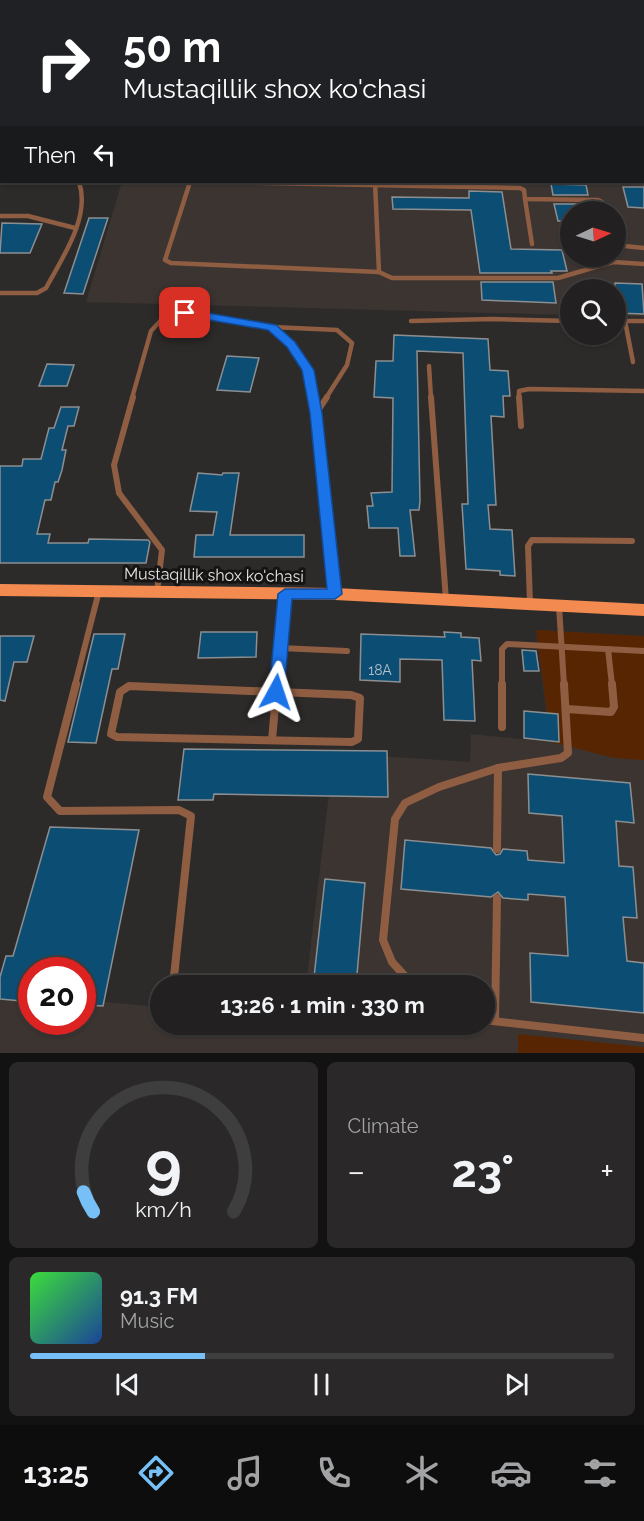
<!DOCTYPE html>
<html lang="en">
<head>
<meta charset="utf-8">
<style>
	body { margin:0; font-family:Raleway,sans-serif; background:#2a2829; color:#f1f3f6; height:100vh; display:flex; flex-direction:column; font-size:22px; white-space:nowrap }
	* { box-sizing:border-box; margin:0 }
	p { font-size:20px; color:#a2a3a5 }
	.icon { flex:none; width:33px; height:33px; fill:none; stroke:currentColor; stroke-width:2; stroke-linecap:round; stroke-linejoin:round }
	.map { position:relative; height:1053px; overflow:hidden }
	.panel { display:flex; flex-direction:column; gap:9px; padding:9px; background:#131212; flex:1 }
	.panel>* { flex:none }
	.banner { position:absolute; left:0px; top:0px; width:645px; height:183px; box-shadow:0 2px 4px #0004,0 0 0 2px #3f3e3e; background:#202124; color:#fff; overflow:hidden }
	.needle { width:39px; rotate:86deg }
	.buttons { position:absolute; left:560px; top:201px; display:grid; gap:12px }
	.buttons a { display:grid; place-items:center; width:66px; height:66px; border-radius:50%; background:#222020; box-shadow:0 2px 4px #0004,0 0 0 2px #3f3e3e; font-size:30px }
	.speed { position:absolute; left:18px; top:957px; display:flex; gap:12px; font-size:30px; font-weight:700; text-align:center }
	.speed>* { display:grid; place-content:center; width:78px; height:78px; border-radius:50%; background:#222020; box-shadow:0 2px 4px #0004,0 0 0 2px #3f3e3e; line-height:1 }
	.speed .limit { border:9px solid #d22; background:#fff; color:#111 }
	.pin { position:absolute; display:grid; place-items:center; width:51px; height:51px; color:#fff; margin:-26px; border-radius:12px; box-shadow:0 3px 9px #0006 }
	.me { position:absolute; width:66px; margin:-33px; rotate:5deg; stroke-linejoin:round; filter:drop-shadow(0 0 4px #0008) }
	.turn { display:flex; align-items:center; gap:21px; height:126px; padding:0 24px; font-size:27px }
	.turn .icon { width:78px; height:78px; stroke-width:2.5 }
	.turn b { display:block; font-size:42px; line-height:51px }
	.then { display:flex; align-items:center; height:57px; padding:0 24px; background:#0003; gap:12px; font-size:22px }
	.big { font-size:45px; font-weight:700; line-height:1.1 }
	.panel .tile { flex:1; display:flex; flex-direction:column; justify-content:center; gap:9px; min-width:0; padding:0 21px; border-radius:9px; background:#2a2829 }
	.panel .dial { align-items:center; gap:0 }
	.dial svg { height:156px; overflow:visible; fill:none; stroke:#3f3e3e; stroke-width:7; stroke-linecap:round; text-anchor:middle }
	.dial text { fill:#f1f3f6; stroke:none }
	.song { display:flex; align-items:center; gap:18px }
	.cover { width:72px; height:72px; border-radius:9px; background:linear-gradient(135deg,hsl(120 70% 55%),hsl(220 70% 35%)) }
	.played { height:6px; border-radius:3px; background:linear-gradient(90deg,#76c0f7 30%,#3f3e3e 30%) }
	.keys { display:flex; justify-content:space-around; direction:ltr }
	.heat { display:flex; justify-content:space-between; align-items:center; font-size:33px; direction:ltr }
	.panel .tiles { flex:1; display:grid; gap:9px; grid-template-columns:1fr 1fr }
	.tile:last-child { grid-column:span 2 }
	.trip { position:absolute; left:150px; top:975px; width:345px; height:60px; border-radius:30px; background:#222020; box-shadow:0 2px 4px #0004,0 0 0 2px #3f3e3e; font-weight:700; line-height:60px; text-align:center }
	.tab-bar { display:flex; height:96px; justify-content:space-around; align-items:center; background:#0e0d0d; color:#a2a3a5 }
	.tab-bar .icon { width:42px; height:42px }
	.tab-bar .active { color:#76c0f7 }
	.tab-bar b { font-size:27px; color:#f1f3f6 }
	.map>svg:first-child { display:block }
	.built { fill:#3c3430; fill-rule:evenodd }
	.green { fill:#582503 }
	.building { fill:#0c4d74; stroke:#8c8f91; stroke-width:1.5 }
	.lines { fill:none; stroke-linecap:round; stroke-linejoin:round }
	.lane-far2 { stroke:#8f5d42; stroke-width:4.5 }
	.lane-far1 { stroke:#8f5d42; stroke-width:6 }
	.lane { stroke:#8f5d42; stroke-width:8 }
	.primary { fill:#f38b51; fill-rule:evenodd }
	.route { fill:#1a73e8; stroke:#114b97; stroke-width:1.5 }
	.labels { text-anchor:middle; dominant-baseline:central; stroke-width:6; stroke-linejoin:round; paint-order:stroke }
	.number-label { font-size:14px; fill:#b1c0ca }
	.street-label { font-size:16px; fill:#e8e7e6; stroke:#151413 }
</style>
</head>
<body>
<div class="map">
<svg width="644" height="1053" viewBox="0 0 644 1053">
	<rect width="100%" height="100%" fill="#2d2b2a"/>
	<!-- built -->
	<g class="built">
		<path d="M122 182H486L644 185V317L615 316V290H570V315L86 302ZM570 212H615V256H570Z"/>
		<polygon points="536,630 644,636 644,1053 0,1053 0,992 31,995 32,1022 82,1022 83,1000 160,1007 160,1024 484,1024 484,986 306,985 334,753 470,762 471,734 550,742"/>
	</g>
	<!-- green -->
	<g class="green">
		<polygon points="536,630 644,636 644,760 614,758 551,742"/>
		<polygon points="518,1034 644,1047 644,1053 518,1053"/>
	</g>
	<!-- building -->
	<g class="building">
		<polygon points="551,184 586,185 588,195 553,195"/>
		<polygon points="623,187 644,187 644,208 628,207"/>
		<polygon points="469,191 502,192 511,249 562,250 567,271 551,271 552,273 480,273 471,210 393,209 392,197 469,198"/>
		<polygon points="554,204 591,204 592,212 570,212 570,221 558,221"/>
		<polygon points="89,218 108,218 83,294 64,293"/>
		<polygon points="2,223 42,224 30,253 0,253"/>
		<polygon points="481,282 553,282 556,303 482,300"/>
		<polygon points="615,283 642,284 644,314 615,313"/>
		<polygon points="394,335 488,339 490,370 508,371 510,396 503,396 504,417 491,416 496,505 488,505 490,529 512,530 515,576 500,575 500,571 466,569 462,504 468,504 463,353 417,351 420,501 419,510 410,510 415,556 400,556 398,528 369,528 367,506 373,506 371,493 392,492 393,398 374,397 376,361 393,361"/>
		<polygon points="227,356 259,358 250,392 217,390"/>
		<polygon points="47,364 74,365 67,386 39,386"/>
		<polygon points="61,407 79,407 74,426 68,426 62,450 66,450 62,470 58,482 55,482 51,500 45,500 37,534 50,534 48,543 88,543 89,539 148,540 150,542 146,563 0,563 0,466 22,466 23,459 41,459 49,428 54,428"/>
		<polygon points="198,473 222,475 223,473 239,473 230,535 304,535 304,557 194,557 196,535 213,535 217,512 190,511"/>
		<polygon points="201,632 257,632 256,657 198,658"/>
		<polygon points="444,632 461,633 461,637 479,638 481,661 472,660 475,721 444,720 442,660 400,659 400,682 360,680 361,634 445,637"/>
		<polygon points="94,634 125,634 118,669 112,669 96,743 68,742"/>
		<polygon points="0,636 34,636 27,662 14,662 5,701 0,700"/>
		<polygon points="522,650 536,651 539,671 524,671"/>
		<polygon points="524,711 558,714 559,742 524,738"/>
		<polygon points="184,749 387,751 388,797 214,794 213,800 178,800"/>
		<polygon points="528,774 630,783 634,823 616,821 619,866 633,867 637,918 623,917 627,961 644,963 644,1013 531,1002 530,953 568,956 565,897 528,894 528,900 503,898 498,892 491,897 401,889 405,840 491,848 496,855 500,854 503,849 527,851 528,860 564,863 562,816 529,813"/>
		<polygon points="50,827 139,830 103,1006 82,1005 82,970 32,970 32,1002 0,999 0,977 6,956 13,956"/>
		<polygon points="325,879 365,883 356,986 313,986"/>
	</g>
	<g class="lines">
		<!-- lane-far2 -->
		<g class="lane-far2">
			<polyline points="190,182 165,260 171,263 379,272"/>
			<polyline points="218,182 520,188 524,190 525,199 598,200 602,202 604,212"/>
			<polyline points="375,182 379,272 392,278 558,278 613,262 644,264"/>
			<polyline points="590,182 644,183"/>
			<polyline points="525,199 532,244"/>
			<polyline points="0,216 28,216 75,228"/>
			<polyline points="615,245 644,248"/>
			<path d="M0 293H37L46 288C62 258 91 217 79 182"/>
			<polyline points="411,321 492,319 570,321"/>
			<polyline points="615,321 644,321"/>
			<polyline points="625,321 633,362"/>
			<polyline points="272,327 337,330 352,343 347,365 326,398"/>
			<polyline points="429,366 431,398"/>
			<polyline points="132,398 151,331 164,317 185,313 272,327 291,344 308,370 313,398"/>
			<polyline points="519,398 519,391 529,389 644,391"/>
		</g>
		<!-- lane-far1 -->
		<g class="lane-far1">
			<polyline points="133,397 114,465 119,493 162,550 157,592"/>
			<polyline points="313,397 335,594"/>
			<polyline points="431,397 446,600"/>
			<polyline points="519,397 521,426"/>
			<polyline points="317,412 327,397"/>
			<polyline points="530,603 528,546 532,540 632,541"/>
			<polyline points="559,606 564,685"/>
			<polyline points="280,648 347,651"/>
			<polyline points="608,649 612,685"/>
			<polyline points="75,685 99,591"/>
			<polyline points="277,685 285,594"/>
			<polyline points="502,685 502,649 507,644 644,651"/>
		</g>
		<!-- lane -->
		<g class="lane">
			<polyline points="76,684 47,797 60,811 179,810 191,816 173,986"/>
			<polyline points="502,684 502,727"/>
			<polygon points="129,686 351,695 360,698 358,739 352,742 117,737 111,734 120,692"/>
			<polyline points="566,709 611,712 614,707 612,684"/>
			<polyline points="272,740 277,684"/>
			<polyline points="497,849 498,768"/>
			<polyline points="414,986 392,962 383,940 395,819 405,803 439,787 498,768 561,758 568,753 564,684"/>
			<polyline points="484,1020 644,1038"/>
			<polyline points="495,1021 497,898"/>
		</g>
		<!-- primary -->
		<polygon class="primary" points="0,584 335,588 644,604 644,616 335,600 0,596"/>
	</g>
	<!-- route -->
	<polygon class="route" points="185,309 276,325 295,342 314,370 322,413 342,594 335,599 292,599 284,692 282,696 271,696 269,692 278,594 285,589 327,589 310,413 302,370 287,347 268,330 181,315 180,313"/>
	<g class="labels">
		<!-- number labels -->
		<g class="number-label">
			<text x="380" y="670">18A</text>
		</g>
		<!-- street labels -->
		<g class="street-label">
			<text transform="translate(214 575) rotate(1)">Mustaqillik shox ko'chasi</text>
		</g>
	</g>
</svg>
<div class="buttons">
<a><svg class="needle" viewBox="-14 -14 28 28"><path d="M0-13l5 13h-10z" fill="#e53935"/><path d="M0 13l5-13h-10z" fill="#a2a3a5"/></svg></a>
<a><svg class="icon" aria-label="search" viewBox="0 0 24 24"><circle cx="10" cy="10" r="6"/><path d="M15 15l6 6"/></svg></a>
</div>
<div class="speed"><div class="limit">20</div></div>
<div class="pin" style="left:185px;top:313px;background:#d93025"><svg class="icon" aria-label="arrive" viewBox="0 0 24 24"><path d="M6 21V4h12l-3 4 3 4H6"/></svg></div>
<svg class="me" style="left:276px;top:692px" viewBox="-20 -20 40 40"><path d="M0-17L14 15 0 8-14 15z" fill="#1a73e8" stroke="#fff" stroke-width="4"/></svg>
<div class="trip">13:26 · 1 min · 330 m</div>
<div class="banner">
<div class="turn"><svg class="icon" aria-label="right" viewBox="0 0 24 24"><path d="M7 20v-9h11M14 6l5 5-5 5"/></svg><div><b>50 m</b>Mustaqillik shox ko'chasi</div></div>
<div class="then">Then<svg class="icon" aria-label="left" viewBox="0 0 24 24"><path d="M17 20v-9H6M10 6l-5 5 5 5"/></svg></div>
</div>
</div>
<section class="panel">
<div class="tiles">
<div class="tile dial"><svg viewBox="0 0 100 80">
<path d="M14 69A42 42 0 1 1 86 69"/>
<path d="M14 69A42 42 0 0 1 9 59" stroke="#76c0f7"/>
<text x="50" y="56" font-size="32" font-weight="700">9</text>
<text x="50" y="72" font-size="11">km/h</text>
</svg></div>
<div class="tile"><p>Climate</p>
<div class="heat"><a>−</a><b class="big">23°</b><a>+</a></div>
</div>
<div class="tile">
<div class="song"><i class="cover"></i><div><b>91.3 FM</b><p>Music</p></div></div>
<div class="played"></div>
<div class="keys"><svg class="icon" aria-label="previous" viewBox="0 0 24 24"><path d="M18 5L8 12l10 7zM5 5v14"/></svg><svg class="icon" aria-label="pause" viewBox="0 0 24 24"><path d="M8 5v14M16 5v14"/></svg><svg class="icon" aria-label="next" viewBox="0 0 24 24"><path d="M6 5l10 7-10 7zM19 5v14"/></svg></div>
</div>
</div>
</section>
<nav class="tab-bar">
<b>13:25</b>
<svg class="icon active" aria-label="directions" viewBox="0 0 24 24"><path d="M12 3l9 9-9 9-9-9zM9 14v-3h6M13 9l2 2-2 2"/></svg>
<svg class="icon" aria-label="music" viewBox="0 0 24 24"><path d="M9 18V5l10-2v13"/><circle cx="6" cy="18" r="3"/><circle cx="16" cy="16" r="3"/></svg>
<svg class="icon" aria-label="phone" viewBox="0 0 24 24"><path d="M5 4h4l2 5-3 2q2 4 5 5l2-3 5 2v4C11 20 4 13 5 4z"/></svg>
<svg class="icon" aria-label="climate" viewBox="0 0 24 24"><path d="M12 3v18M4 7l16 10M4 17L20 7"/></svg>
<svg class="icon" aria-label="car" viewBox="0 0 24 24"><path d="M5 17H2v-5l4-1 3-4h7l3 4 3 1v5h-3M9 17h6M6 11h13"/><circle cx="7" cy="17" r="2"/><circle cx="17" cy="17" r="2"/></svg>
<svg class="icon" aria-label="filters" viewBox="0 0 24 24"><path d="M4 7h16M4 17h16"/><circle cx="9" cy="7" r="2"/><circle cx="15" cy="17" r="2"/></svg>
</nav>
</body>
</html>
